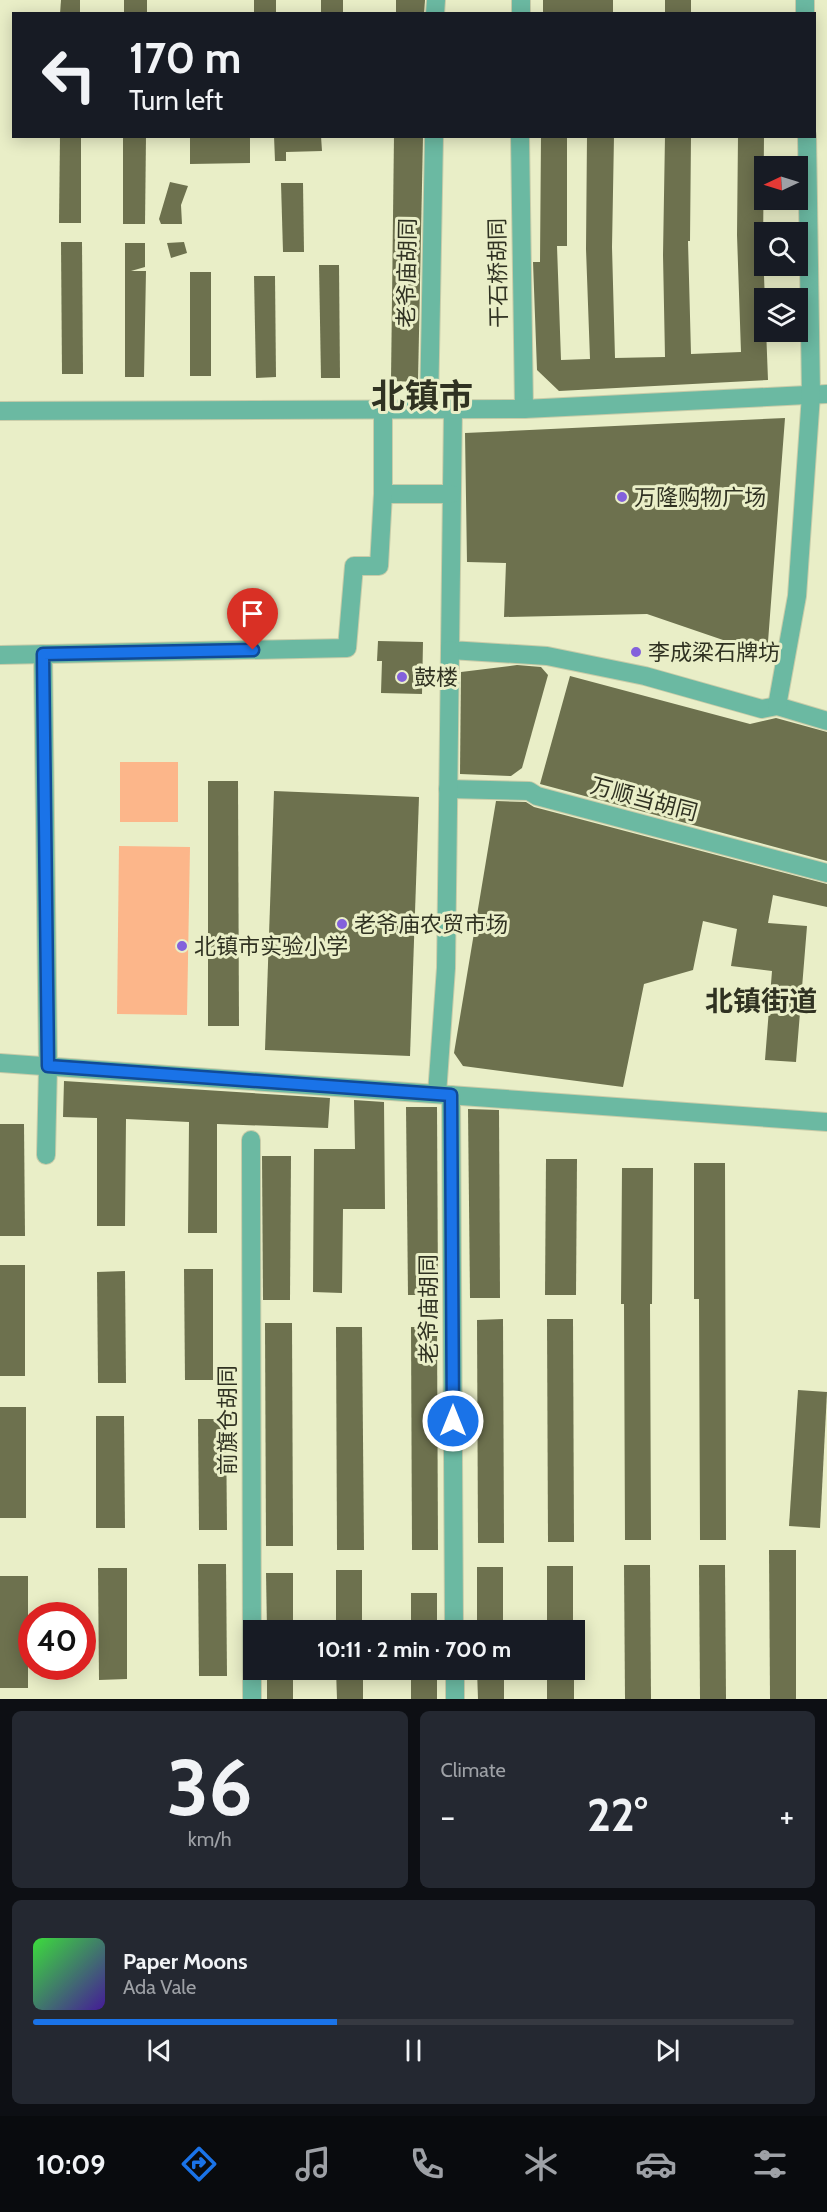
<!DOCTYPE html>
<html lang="en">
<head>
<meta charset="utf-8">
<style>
	body { margin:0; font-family:Cabin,"Noto Sans SC",sans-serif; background:#242831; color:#f1f3f6; height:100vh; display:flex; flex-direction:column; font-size:22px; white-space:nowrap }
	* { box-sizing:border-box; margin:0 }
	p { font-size:20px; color:#9ea1a6 }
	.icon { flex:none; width:33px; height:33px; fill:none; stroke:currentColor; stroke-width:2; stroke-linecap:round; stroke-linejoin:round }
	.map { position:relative; height:1699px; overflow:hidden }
	.side { display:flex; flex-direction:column; gap:12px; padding:12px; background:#0d0f14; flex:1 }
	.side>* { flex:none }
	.hud { position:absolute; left:12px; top:12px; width:804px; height:126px; border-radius:0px; box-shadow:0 3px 15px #0003; background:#171b24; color:#f1f3f6; overflow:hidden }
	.needle { width:39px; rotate:266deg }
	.buttons { position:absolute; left:754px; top:156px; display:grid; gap:12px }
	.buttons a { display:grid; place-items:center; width:54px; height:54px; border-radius:0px; background:#171b24; box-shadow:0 3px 15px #0003; font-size:30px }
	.speed { position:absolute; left:18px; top:1602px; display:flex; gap:12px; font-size:30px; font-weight:700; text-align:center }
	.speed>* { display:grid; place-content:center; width:78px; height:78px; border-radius:50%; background:#171b24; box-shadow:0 3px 15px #0003; line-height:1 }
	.speed .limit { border:9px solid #d22; background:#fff; color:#111 }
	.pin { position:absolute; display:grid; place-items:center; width:51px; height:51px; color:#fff; margin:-62px -26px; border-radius:50% 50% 50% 0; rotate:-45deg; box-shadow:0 0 6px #0007 }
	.pin .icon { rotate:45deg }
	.me { position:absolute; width:66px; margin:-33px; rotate:0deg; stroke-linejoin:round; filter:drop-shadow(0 0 4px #0008) }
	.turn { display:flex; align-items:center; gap:21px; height:126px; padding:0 18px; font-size:27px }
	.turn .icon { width:78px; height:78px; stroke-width:2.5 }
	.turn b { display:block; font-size:42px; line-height:51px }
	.big { font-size:45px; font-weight:800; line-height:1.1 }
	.side .tile { flex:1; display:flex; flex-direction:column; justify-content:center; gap:9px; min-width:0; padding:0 21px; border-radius:9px; background:#242831 }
	.side .dial { align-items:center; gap:0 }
	.dial b { font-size:78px; line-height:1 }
	.song { display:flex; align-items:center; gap:18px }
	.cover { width:72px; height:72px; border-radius:9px; background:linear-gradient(135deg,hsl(120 70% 55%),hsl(260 70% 35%)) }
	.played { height:6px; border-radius:3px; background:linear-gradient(90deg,#1a73e8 40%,#363941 40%) }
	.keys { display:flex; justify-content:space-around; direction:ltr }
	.heat { display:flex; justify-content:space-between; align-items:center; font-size:33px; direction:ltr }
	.side .tiles { flex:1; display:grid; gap:12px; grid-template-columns:1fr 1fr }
	.tile:last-child { grid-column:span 2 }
	.trip { position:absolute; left:243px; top:1620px; width:342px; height:60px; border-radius:0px; background:#171b24; box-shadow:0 3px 15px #0003; font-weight:800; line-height:60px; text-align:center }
	.menu { display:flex; height:96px; justify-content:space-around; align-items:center; background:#090b0e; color:#9ea1a6 }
	.menu .icon { width:42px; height:42px }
	.menu .active { color:#1a73e8 }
	.menu b { font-size:27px; color:#f1f3f6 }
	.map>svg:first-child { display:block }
	.green { fill:#fcb68a }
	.building { fill:#6d714e }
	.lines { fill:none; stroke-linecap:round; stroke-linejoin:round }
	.minor-casing { stroke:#c8cca9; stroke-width:20 }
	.minor { stroke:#6bb9a2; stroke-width:18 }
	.route-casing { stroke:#114b97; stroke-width:15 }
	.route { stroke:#1a73e8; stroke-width:10 }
	.poi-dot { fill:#8361dc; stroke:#e9eec7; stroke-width:2 }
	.labels { text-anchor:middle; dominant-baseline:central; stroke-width:6; stroke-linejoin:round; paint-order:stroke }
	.street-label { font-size:22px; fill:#303222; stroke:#e9eec7 }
	.poi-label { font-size:22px; fill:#303222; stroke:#e9eec7; text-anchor:start }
	.district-label { font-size:28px; font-weight:bold; fill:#303222; stroke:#e9eec7 }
	.town-label { font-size:34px; font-weight:bold; fill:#303222; stroke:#e9eec7 }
</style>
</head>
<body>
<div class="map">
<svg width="827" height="1699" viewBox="0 0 827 1699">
	<rect width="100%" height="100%" fill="#e9eec7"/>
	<!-- green -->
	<g class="green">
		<rect x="120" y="762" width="58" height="60"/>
		<polygon points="119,846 190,847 187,1015 117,1014"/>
	</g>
	<!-- building -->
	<g class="building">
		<polygon points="61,0 80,0 80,14 60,14"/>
		<rect x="124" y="0" width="23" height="14"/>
		<rect x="254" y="0" width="22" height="14"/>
		<rect x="321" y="0" width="22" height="14"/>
		<polygon points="396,0 425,0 424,14 396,14"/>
		<rect x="543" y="0" width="70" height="14"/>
		<rect x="665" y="0" width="26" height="14"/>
		<polygon points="60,136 81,136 81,223 59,223"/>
		<polygon points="123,136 146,136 145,224 123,224"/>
		<polygon points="190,136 250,136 250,163 190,164"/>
		<polygon points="274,136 321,136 322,151 286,152 286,161 275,161"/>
		<polygon points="394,136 423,136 418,382 391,381"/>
		<polygon points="541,136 567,136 567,246 557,246 561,360 590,359 586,249 587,136 614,136 612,247 615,358 665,357 663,255 665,136 691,136 690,241 688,241 691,354 741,352 737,235 738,136 764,136 763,250 768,380 559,391 537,370 533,262 540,262"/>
		<polygon points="170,182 188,186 181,205 182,224 161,224 159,219"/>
		<polygon points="281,183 303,183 304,252 283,252"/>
		<polygon points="61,242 82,242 83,374 62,374"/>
		<polygon points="184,242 187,253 171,258 167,243"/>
		<polygon points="125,243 145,243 145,267 131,271 146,271 144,377 125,377"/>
		<polygon points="319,265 339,265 340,378 321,378"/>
		<rect x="190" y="272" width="21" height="104"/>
		<polygon points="254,276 275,276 276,377 256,378"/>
		<polygon points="785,418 767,655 647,614 504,617 506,563 467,562 465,433"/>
		<polygon points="378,641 423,642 422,694 381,693 382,661 377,661"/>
		<polygon points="517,665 541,667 548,675 522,768 511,776 460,774 461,672"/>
		<polygon points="570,676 750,724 776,718 827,732 827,861 540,784"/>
		<polygon points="208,781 238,781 239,1026 208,1026"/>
		<polygon points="274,791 419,797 410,1056 265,1050"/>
		<polygon points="496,801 526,802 534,807 827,884 827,907 773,895 768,923 807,926 796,1062 765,1060 772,971 731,966 737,929 703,921 693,970 644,984 623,1087 463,1066 454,1053"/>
		<polygon points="64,1081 330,1098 328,1128 217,1124 217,1233 188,1233 189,1122 126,1119 125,1226 97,1226 97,1118 63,1117"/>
		<polygon points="354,1100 384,1102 385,1209 343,1209 342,1293 313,1292 314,1149 355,1149"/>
		<polygon points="406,1107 437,1107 438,1295 408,1295"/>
		<polygon points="468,1109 499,1110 500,1298 470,1298"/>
		<polygon points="0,1124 24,1124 25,1236 0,1236"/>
		<polygon points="262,1156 291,1156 290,1300 263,1300"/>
		<polygon points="546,1159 577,1159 576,1295 545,1295"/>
		<polygon points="694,1163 725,1163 726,1540 700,1540 699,1299 694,1299"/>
		<polygon points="622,1168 653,1168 652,1304 650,1304 651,1540 625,1540 624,1304 621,1304"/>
		<rect x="0" y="1265" width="25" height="111"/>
		<polygon points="184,1269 213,1269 213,1380 185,1380"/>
		<polygon points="125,1271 126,1383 98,1383 97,1272"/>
		<polygon points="503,1319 504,1543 478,1543 477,1320"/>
		<polygon points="547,1319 573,1319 574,1542 548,1542"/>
		<polygon points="265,1323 292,1323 293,1546 266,1546"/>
		<polygon points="336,1327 362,1327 364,1550 337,1550"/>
		<polygon points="411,1327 437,1327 438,1550 412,1550"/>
		<polygon points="798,1390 827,1392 820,1528 789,1526"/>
		<rect x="0" y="1407" width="26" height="111"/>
		<polygon points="96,1416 124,1416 125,1528 96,1528"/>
		<polygon points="198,1419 226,1419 227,1530 199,1530"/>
		<polygon points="769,1550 796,1550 796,1699 770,1699"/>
		<polygon points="198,1564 226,1564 227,1676 199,1676"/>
		<polygon points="624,1565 650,1565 651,1699 625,1699"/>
		<polygon points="699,1565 725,1565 726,1699 700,1699"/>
		<rect x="547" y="1566" width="26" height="64"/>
		<rect x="477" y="1567" width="26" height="63"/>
		<polygon points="98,1568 127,1568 127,1679 99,1680"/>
		<rect x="336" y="1570" width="26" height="60"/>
		<polygon points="266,1573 293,1573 293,1630 267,1630"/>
		<rect x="0" y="1576" width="28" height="112"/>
		<rect x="411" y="1593" width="26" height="37"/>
		<rect x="267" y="1670" width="26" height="29"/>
		<polygon points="336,1670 363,1670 363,1699 337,1699"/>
		<rect x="411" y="1670" width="26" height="29"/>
		<polygon points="477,1670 504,1670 504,1699 478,1699"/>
		<rect x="547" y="1670" width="27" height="29"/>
	</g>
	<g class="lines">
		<!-- minor casing -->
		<g class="minor-casing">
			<g id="minor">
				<polyline points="805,0 805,14"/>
				<polyline points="435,14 436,0"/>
				<polyline points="521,14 521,0"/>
				<polyline points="520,136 524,409"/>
				<polyline points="429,409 434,136"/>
				<polyline points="453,409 450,650 547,656 645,676 762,709 777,706 827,721"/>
				<polyline points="0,411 524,409 827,394"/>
				<polyline points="383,494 451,494"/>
				<polyline points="43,654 48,1066 46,1155"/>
				<polyline points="0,655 347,648 354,566 379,566 383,494 383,410"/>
				<polyline points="777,706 797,596 811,395 807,136"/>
				<polyline points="448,789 529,791 537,796 827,873"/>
				<polyline points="0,1063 827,1122"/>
				<polyline points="437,1094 446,968 450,650"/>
				<polyline points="451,1095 454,1630"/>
				<polyline points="251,1140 252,1699"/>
				<polyline points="455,1670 455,1699"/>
			</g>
		</g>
		<!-- minor -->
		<use href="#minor" class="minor"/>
	</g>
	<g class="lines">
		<!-- route casing -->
		<g class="route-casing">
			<polyline id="route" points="253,650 43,654 48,1066 451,1095 453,1421"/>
		</g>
		<!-- route -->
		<use href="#route" class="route"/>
	</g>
	<!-- markers -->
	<g class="poi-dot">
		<circle cx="622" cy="497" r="6"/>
		<circle cx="636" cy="652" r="6"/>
		<circle cx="402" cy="677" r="6"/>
		<circle cx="342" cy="924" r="6"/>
		<circle cx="182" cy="946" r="6"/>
	</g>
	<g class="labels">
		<!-- street labels -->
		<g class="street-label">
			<text transform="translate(407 273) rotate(-89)">老爷庙胡同</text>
			<text transform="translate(498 273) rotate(-91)">干石桥胡同</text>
			<text transform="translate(644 799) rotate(15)">万顺当胡同</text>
			<text transform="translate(428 1309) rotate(-90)">老爷庙胡同</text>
			<text transform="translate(227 1420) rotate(-90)">前旗仓胡同</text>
		</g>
		<!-- poi labels -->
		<g class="poi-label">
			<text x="634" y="497">万隆购物广场</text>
			<text x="648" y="652">李成梁石牌坊</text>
			<text x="414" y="677">鼓楼</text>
			<text x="354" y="924">老爷庙农贸市场</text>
			<text x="194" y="946">北镇市实验小学</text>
		</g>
		<!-- district labels -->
		<g class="district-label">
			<text x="761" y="1001">北镇街道</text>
		</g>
		<!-- town labels -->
		<g class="town-label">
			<text x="422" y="396">北镇市</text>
		</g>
	</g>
</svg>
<div class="buttons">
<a><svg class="needle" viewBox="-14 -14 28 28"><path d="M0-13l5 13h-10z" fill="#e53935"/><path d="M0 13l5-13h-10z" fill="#9ea1a6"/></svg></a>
<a><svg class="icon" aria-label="search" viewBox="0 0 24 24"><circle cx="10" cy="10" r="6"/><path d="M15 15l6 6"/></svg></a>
<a><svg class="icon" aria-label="layers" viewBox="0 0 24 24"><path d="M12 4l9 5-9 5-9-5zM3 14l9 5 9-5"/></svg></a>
</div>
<div class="speed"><div class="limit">40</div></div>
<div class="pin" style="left:253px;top:650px;background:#d93025"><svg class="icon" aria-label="arrive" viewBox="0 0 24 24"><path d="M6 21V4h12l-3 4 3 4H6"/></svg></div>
<svg class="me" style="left:453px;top:1421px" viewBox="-20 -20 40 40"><circle r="17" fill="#1a73e8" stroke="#fff" stroke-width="3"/><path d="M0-11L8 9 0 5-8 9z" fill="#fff"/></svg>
<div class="trip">10:11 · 2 min · 700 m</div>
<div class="hud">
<div class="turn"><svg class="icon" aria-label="left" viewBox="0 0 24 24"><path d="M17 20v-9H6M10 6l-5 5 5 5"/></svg><div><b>170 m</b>Turn left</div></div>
</div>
</div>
<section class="side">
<div class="tiles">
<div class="tile dial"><b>36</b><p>km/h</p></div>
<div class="tile"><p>Climate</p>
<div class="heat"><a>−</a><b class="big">22°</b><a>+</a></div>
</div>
<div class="tile">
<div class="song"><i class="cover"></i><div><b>Paper Moons</b><p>Ada Vale</p></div></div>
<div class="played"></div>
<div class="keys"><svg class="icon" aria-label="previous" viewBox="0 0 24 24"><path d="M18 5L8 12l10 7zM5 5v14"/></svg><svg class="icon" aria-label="pause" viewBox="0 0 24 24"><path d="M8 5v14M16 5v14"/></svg><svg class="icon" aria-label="next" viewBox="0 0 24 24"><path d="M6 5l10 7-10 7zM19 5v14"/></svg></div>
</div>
</div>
</section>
<nav class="menu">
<b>10:09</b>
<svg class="icon active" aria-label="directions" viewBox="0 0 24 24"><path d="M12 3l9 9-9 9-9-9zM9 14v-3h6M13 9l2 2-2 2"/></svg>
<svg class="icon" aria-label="music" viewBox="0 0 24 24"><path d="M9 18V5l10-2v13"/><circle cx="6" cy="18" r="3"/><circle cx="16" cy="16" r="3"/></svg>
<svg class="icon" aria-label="phone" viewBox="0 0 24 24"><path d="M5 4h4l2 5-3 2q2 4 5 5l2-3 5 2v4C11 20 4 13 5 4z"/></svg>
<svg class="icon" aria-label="climate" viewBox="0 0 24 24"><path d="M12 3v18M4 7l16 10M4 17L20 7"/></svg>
<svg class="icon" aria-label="car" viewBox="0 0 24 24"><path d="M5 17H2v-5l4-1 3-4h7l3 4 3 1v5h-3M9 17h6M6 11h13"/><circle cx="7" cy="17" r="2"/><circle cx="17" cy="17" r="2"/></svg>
<svg class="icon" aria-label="filters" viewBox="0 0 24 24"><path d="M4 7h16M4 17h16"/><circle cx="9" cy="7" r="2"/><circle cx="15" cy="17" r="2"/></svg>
</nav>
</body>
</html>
